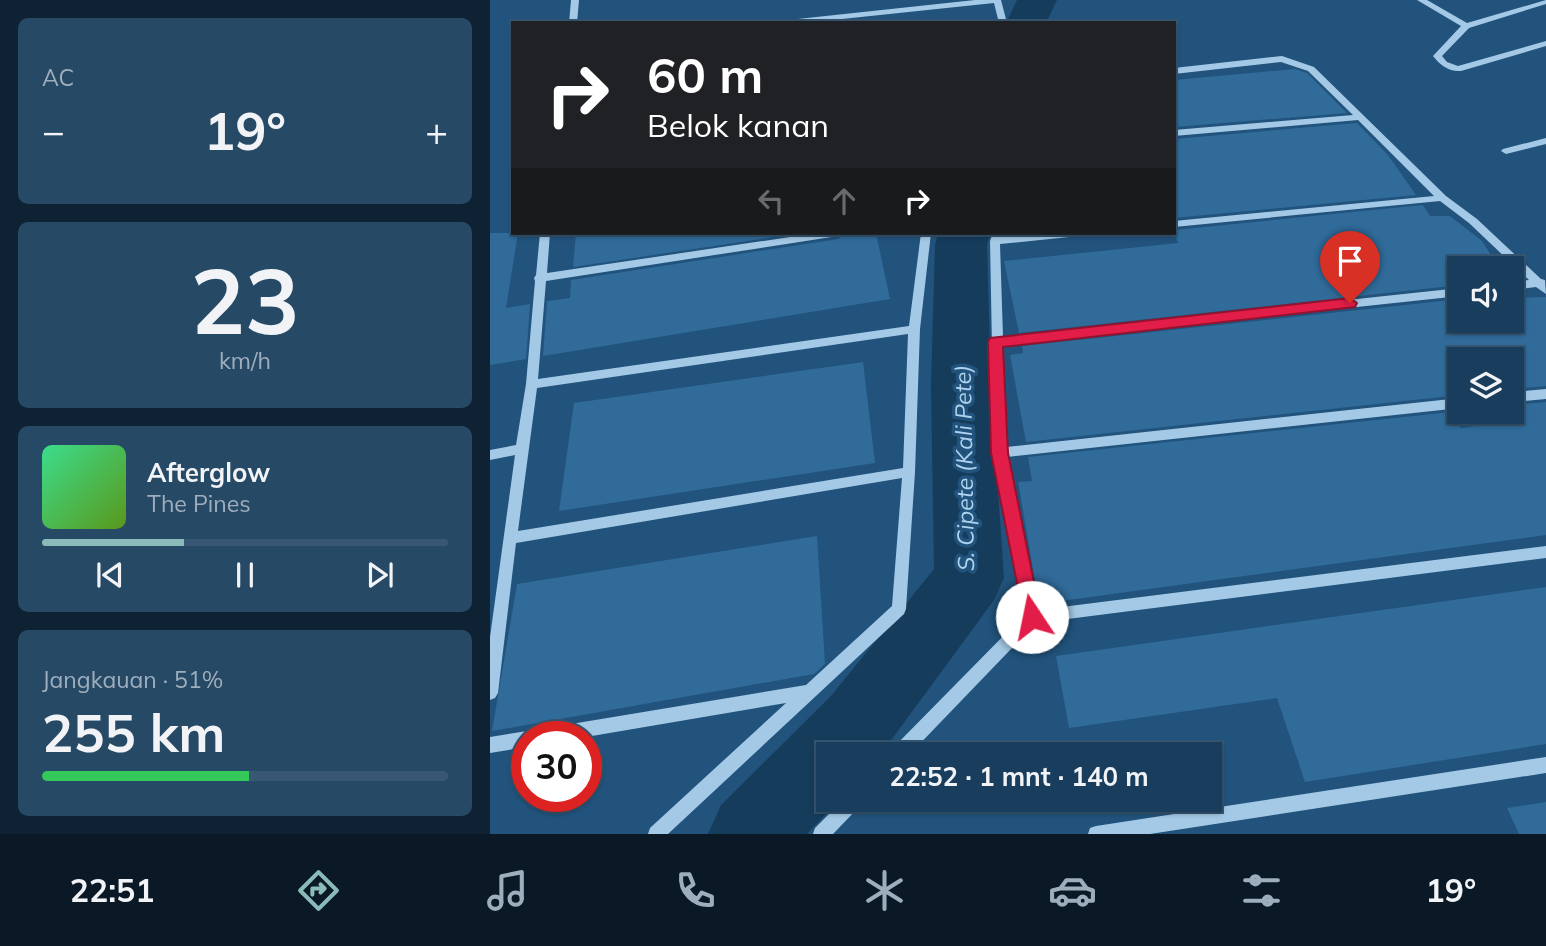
<!DOCTYPE html>
<html lang="id">
<head>
<meta charset="utf-8">
<style>
	body { margin:0; font-family:Mulish,sans-serif; background:#264966; color:#f1f3f6; height:100vh; display:flex; flex-direction:column; font-size:26px; white-space:nowrap }
	* { box-sizing:border-box; margin:0 }
	p { font-size:23px; color:#9faebc }
	.icon { flex:none; width:38px; height:38px; fill:none; stroke:currentColor; stroke-width:2; stroke-linecap:round; stroke-linejoin:round }
	.map { position:relative; flex:1; overflow:hidden }
	.details { display:flex; flex-direction:column; gap:18px; padding:18px; background:#0e2233; width:490px }
	.details>* { flex:none }
	.guide { position:absolute; left:21px; top:21px; width:665px; height:214px; border-radius:0px; box-shadow:0 2px 5px #0004,0 0 0 2px #375772; background:#202124; color:#fff; overflow:hidden }
	.fabs { position:absolute; left:957px; top:256px; display:grid; gap:14px }
	.fabs a { display:grid; place-items:center; width:77px; height:77px; border-radius:0px; background:#193e5d; box-shadow:0 2px 5px #0004,0 0 0 2px #375772; font-size:35px }
	.speed { position:absolute; left:21px; top:721px; display:flex; gap:14px; font-size:35px; font-weight:700; text-align:center }
	.speed>* { display:grid; place-content:center; width:91px; height:91px; border-radius:50%; background:#193e5d; box-shadow:0 2px 5px #0004,0 0 0 2px #375772; line-height:1 }
	.speed .limit { border:10px solid #d22; background:#fff; color:#111 }
	.pin { position:absolute; display:grid; place-items:center; width:60px; height:60px; color:#fff; margin:-72px -30px; border-radius:50% 50% 50% 0; rotate:-45deg; box-shadow:0 0 7px #0007 }
	.pin .icon { rotate:45deg }
	.me { position:absolute; width:77px; margin:-38px; rotate:349deg; stroke-linejoin:round; filter:drop-shadow(0 0 5px #0008) }
	.turn { display:flex; align-items:center; gap:24px; height:147px; padding:0 21px; font-size:32px }
	.turn .icon { width:91px; height:91px; stroke-width:2.5 }
	.turn b { display:block; font-size:49px; line-height:60px }
	.lanes { display:flex; align-items:center; height:66px; padding:0 21px; background:#0003; justify-content:center; gap:35px; direction:ltr }
	.lanes .off { opacity:.35 }
	.big { font-size:52px; font-weight:700; line-height:1.1 }
	.details .tile { flex:1; display:flex; flex-direction:column; justify-content:center; gap:10px; min-width:0; padding:0 24px; border-radius:10px; background:#264966 }
	.details .dial { align-items:center; gap:0 }
	.dial b { font-size:91px; line-height:1 }
	.song { display:flex; align-items:center; gap:21px }
	.cover { width:84px; height:84px; border-radius:10px; background:linear-gradient(135deg,hsl(150 70% 55%),hsl(90 70% 35%)) }
	.played { height:7px; border-radius:4px; background:linear-gradient(90deg,#8bbbb9 35%,#375772 35%) }
	.keys { display:flex; justify-content:space-around; direction:ltr }
	.heat { display:flex; justify-content:space-between; align-items:center; font-size:38px; direction:ltr }
	.charge { height:10px; border-radius:5px; background:linear-gradient(90deg,#34c759 51%,#375772 0) }
	.trip { position:absolute; left:326px; top:742px; width:406px; height:70px; border-radius:0px; background:#193e5d; box-shadow:0 2px 5px #0004,0 0 0 2px #375772; font-weight:700; line-height:70px; text-align:center }
	.dock { display:flex; height:112px; justify-content:space-around; align-items:center; background:#0a1925; color:#9faebc }
	.dock .icon { width:49px; height:49px }
	.dock .on { color:#8bbbb9 }
	.dock b { font-size:32px; color:#f1f3f6 }
	main { display:flex; flex:1; min-height:0 }
	.map>svg:first-child { display:block }
	.lines { fill:none; stroke-linecap:round; stroke-linejoin:round }
	.river { fill:#163c5c; fill-rule:evenodd }
	.building { fill:#306b9a }
	.minor { fill:#a4c9e6; fill-rule:evenodd }
	.route { fill:#e11d48; stroke:#92132f; stroke-width:2 }
	.labels { text-anchor:middle; dominant-baseline:central; stroke-width:7; stroke-linejoin:round; paint-order:stroke }
	.water-label { font-size:23px; font-style:italic; fill:#afd3ee; stroke:#21537c }
</style>
</head>
<body>
<main>
<section class="details">
<div class="tile"><p>AC</p>
<div class="heat"><a>−</a><b class="big">19°</b><a>+</a></div>
</div>
<div class="tile dial"><b>23</b><p>km/h</p></div>
<div class="tile">
<div class="song"><i class="cover"></i><div><b>Afterglow</b><p>The Pines</p></div></div>
<div class="played"></div>
<div class="keys"><svg class="icon" aria-label="previous" viewBox="0 0 24 24"><path d="M18 5L8 12l10 7zM5 5v14"/></svg><svg class="icon" aria-label="pause" viewBox="0 0 24 24"><path d="M8 5v14M16 5v14"/></svg><svg class="icon" aria-label="next" viewBox="0 0 24 24"><path d="M6 5l10 7-10 7zM19 5v14"/></svg></div>
</div>
<div class="tile"><p>Jangkauan · 51%</p><b class="big">255 km</b><div class="charge"></div></div>
</section>
<div class="map">
<svg width="1056" height="834" viewBox="0 0 1056 834">
	<rect width="100%" height="100%" fill="#21537c"/>
	<g class="lines">
		<!-- river -->
		<g class="river">
			<polygon points="527,0 567,0 556,23 516,23"/>
			<polygon points="448,233 500,233 497,245 501,387 514,578 504,600 391,754 338,754 338,800 349,800 317,834 218,834 231,805 341,696 444,569 441,387 445,245"/>
		</g>
	</g>
	<!-- building -->
	<g class="building">
		<polygon points="805,69 817,73 857,113 684,127 684,80"/>
		<polygon points="867,123 898,155 926,195 684,218 684,139"/>
		<polygon points="933,205 940,216 960,216 992,241 1009,268 970,268 970,285 529,333 514,261 688,243 684,230"/>
		<polygon points="0,233 28,233 16,308 40,304 36,359 0,365"/>
		<polygon points="86,233 311,233 83,267"/>
		<polygon points="355,233 386,233 400,299 53,356 57,301 80,298 81,280 348,239"/>
		<polygon points="1025,292 1030,298 1056,297 1056,386 1022,389 1022,359 970,359 970,395 536,442 520,355 533,353 532,346 970,299 970,320 1022,320 1022,293"/>
		<polygon points="373,362 385,463 69,511 84,403"/>
		<polygon points="1056,402 1056,535 549,604 528,482 542,481 538,457 970,411 970,428 1022,421 1022,405"/>
		<polygon points="327,536 335,664 324,674 2,731 27,584"/>
		<polygon points="1056,587 1056,744 815,782 787,698 579,728 566,656"/>
		<polygon points="1056,802 1056,834 1029,834 1017,808"/>
	</g>
	<g class="lines">
		<!-- minor -->
		<g class="minor">
			<polygon points="81,0 89,0 87,23 79,23"/>
			<polygon points="485,0 511,0 517,23 509,23 504,3 314,23 285,23 289,21"/>
			<path d="M927 0H937L977 23 1056 0V4L979 28 952 56 957 62 968 66 1056 41V46L971 71C959 72 950 65 943 56L971 26Z"/>
			<polygon points="792,56 824,67 956,196 987,219 1051,279 1055,280 1056,294 1046,287 1022,290 1022,282 1039,280 979,223 950,201 684,227 684,221 944,196 868,120 684,136 684,130 863,115 818,71 791,62 684,74 684,68"/>
			<polygon points="1056,138 1056,144 1016,154 1011,151 1013,149"/>
			<path d="M50 233H60L57 273 327 233H353L348 236 56 281 48 379 419 326 431 233H441L430 329 425 472 416 609 414 614 178 834H158L160 828 296 703 96 737H37V747L0 753V737L37 731 44 736 45 732 51 729 316 685 402 606 412 478 26 543 8 693 5 698 0 700V637L25 455 0 460V450L26 445 36 384 45 281 44 278 46 275ZM418 334 413 468 28 531 47 388Z"/>
			<polygon points="503,233 513,233 512,237 556,233 594,233 589,236 510,244 513,337 970,288 970,296 513,345 516,447 970,398 970,408 517,457 548,610 1056,546 1056,558 546,623 420,754 401,754 403,748 534,615 504,453 500,241"/>
			<polygon points="1056,389 1056,399 1022,402 1022,392"/>
			<polygon points="1056,757 1056,773 660,834 598,834 600,828 606,826"/>
			<polygon points="353,800 372,800 370,806 343,834 323,834 325,828"/>
		</g>
	</g>
	<!-- route -->
	<polygon class="route" points="860,298 867,303 865,307 513,347 518,453 551,617 549,623 542,625 535,623 501,453 498,342 500,338"/>
	<g class="labels">
		<!-- water labels -->
		<g class="water-label">
			<text transform="translate(474 468) rotate(-91)">S. Cipete (Kali Pete)</text>
		</g>
	</g>
</svg>
<div class="fabs">
<a><svg class="icon" aria-label="sound" viewBox="0 0 24 24"><path d="M4 9h4l5-4v14l-5-4H4zM17 9q2 3 0 6"/></svg></a>
<a><svg class="icon" aria-label="layers" viewBox="0 0 24 24"><path d="M12 4l9 5-9 5-9-5zM3 14l9 5 9-5"/></svg></a>
</div>
<div class="speed"><div class="limit">30</div></div>
<div class="pin" style="left:860px;top:303px;background:#d93025"><svg class="icon" aria-label="arrive" viewBox="0 0 24 24"><path d="M6 21V4h12l-3 4 3 4H6"/></svg></div>
<svg class="me" style="left:542px;top:617px" viewBox="-20 -20 40 40"><circle r="19" fill="#fff"/><path d="M0-13L10 11 0 6-10 11z" fill="#e11d48"/></svg>
<div class="trip">22:52 · 1 mnt · 140 m</div>
<div class="guide">
<div class="turn"><svg class="icon" aria-label="right" viewBox="0 0 24 24"><path d="M7 20v-9h11M14 6l5 5-5 5"/></svg><div><b>60 m</b>Belok kanan</div></div>
<div class="lanes"><svg class="icon off" aria-label="left" viewBox="0 0 24 24"><path d="M17 20v-9H6M10 6l-5 5 5 5"/></svg><svg class="icon off" aria-label="ahead" viewBox="0 0 24 24"><path d="M12 20V5M6 11l6-6 6 6"/></svg><svg class="icon" aria-label="right" viewBox="0 0 24 24"><path d="M7 20v-9h11M14 6l5 5-5 5"/></svg></div>
</div>
</div>
</main>
<nav class="dock">
<b>22:51</b>
<svg class="icon on" aria-label="directions" viewBox="0 0 24 24"><path d="M12 3l9 9-9 9-9-9zM9 14v-3h6M13 9l2 2-2 2"/></svg>
<svg class="icon" aria-label="music" viewBox="0 0 24 24"><path d="M9 18V5l10-2v13"/><circle cx="6" cy="18" r="3"/><circle cx="16" cy="16" r="3"/></svg>
<svg class="icon" aria-label="phone" viewBox="0 0 24 24"><path d="M5 4h4l2 5-3 2q2 4 5 5l2-3 5 2v4C11 20 4 13 5 4z"/></svg>
<svg class="icon" aria-label="climate" viewBox="0 0 24 24"><path d="M12 3v18M4 7l16 10M4 17L20 7"/></svg>
<svg class="icon" aria-label="car" viewBox="0 0 24 24"><path d="M5 17H2v-5l4-1 3-4h7l3 4 3 1v5h-3M9 17h6M6 11h13"/><circle cx="7" cy="17" r="2"/><circle cx="17" cy="17" r="2"/></svg>
<svg class="icon" aria-label="filters" viewBox="0 0 24 24"><path d="M4 7h16M4 17h16"/><circle cx="9" cy="7" r="2"/><circle cx="15" cy="17" r="2"/></svg>
<b>19°</b>
</nav>
</body>
</html>
